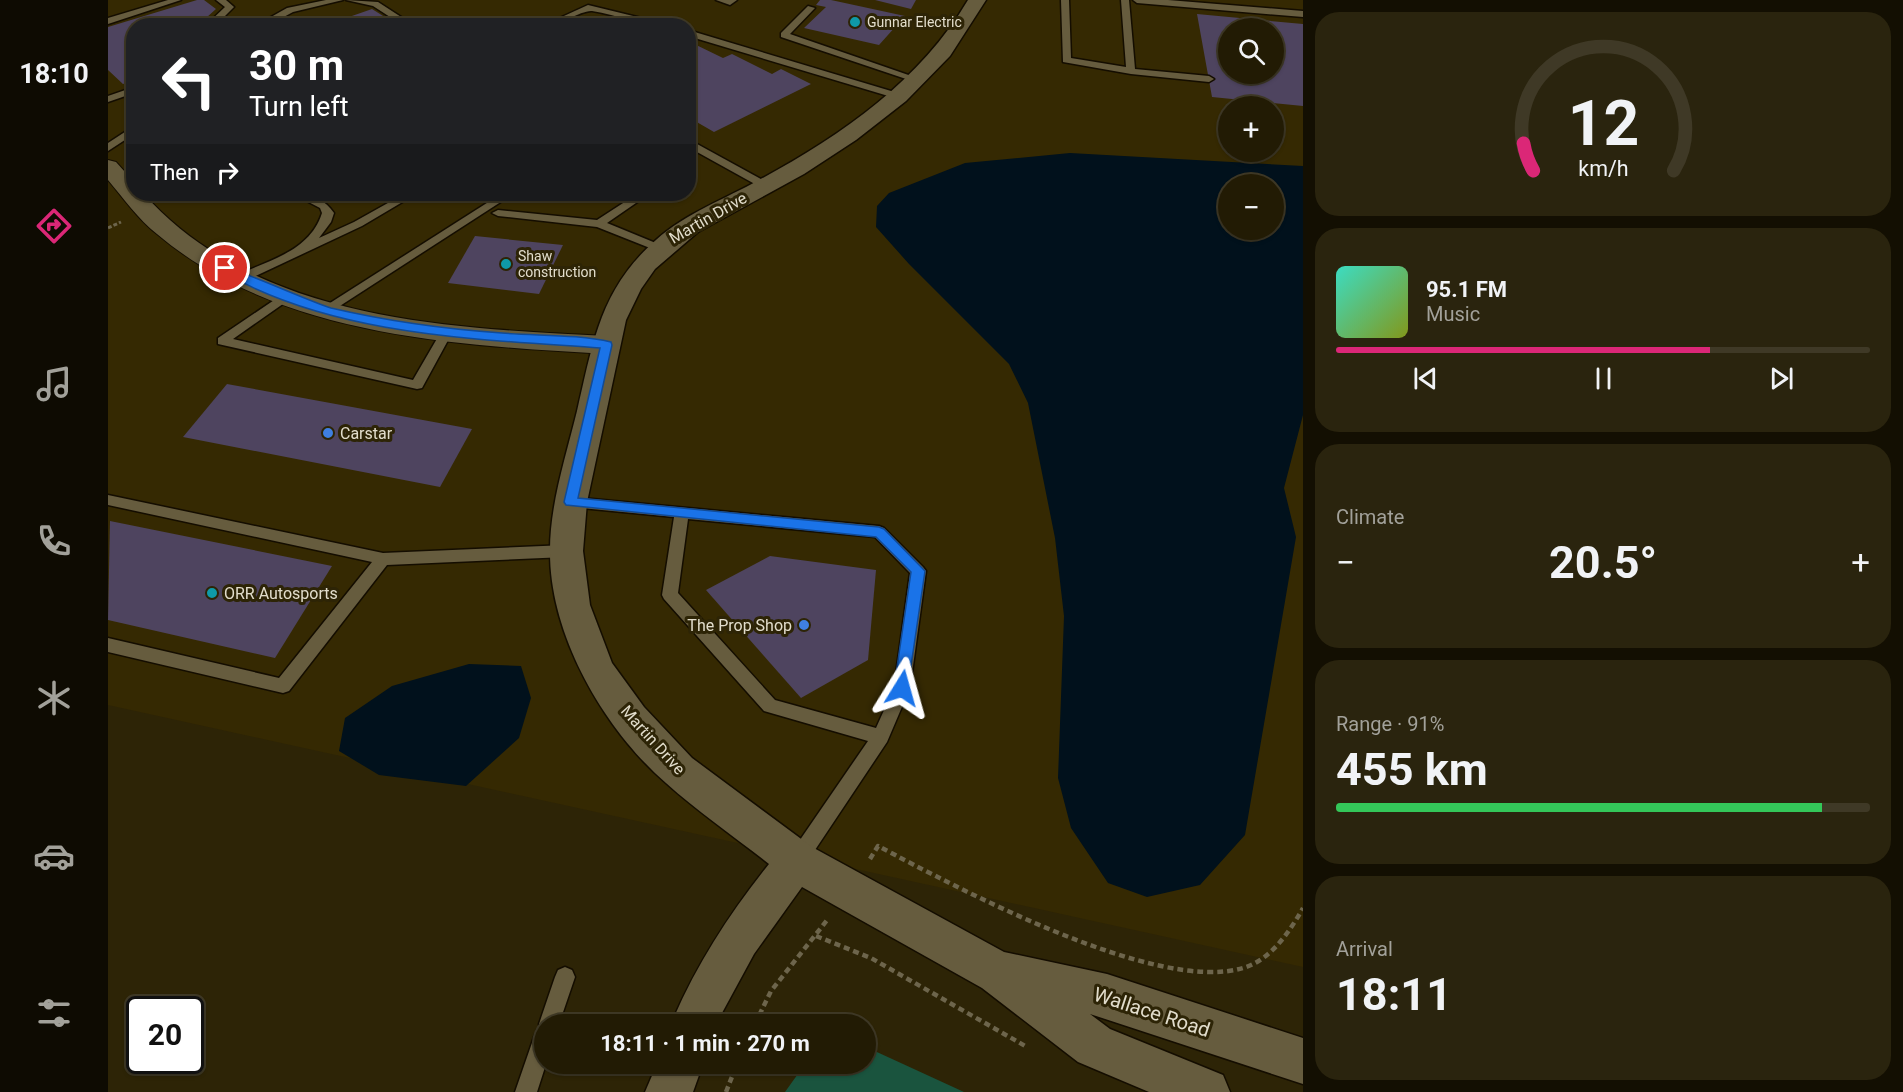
<!DOCTYPE html>
<html lang="en">
<head>
<meta charset="utf-8">
<style>
	body { margin:0; font-family:Roboto,sans-serif; background:#2a240e; color:#f1f3f6; height:100vh; display:flex; flex-direction:column; font-size:22px; white-space:nowrap }
	* { box-sizing:border-box; margin:0 }
	p { font-size:20px; color:#a2a19a }
	.icon { flex:none; width:33px; height:33px; fill:none; stroke:currentColor; stroke-width:2; stroke-linecap:round; stroke-linejoin:round }
	.map { position:relative; flex:1; overflow:hidden }
	.sheet { display:flex; flex-direction:column; gap:12px; padding:12px; background:#130f02; width:600px }
	.sheet>* { flex:none }
	.banner { position:absolute; left:18px; top:18px; width:570px; height:183px; border-radius:24px; box-shadow:0 2px 4px #0004,0 0 0 2px #3f3926; background:#202124; color:#fff; overflow:hidden }
	.buttons { position:absolute; left:1110px; top:18px; display:grid; gap:12px }
	.buttons a { display:grid; place-items:center; width:66px; height:66px; border-radius:50%; background:#221b04; box-shadow:0 2px 4px #0004,0 0 0 2px #3f3926; font-size:30px }
	.speed { position:absolute; left:18px; top:996px; display:flex; gap:12px; font-size:30px; font-weight:700; text-align:center }
	.speed>* { display:grid; place-content:center; width:78px; height:78px; border-radius:50%; background:#221b04; box-shadow:0 2px 4px #0004,0 0 0 2px #3f3926; line-height:1 }
	.speed .limit { border:3px solid #111; border-radius:9px; background:#fff; color:#111 }
	.pin { position:absolute; display:grid; place-items:center; width:51px; height:51px; color:#fff; margin:-26px; border:3px solid #fff; border-radius:50%; box-shadow:0 2px 6px #0007 }
	.me { position:absolute; width:66px; margin:-33px; rotate:8deg; stroke-linejoin:round; filter:drop-shadow(0 0 4px #0008) }
	.turn { display:flex; align-items:center; gap:21px; height:126px; padding:0 24px; font-size:27px }
	.turn .icon { width:78px; height:78px; stroke-width:2.5 }
	.turn b { display:block; font-size:42px; line-height:51px }
	.then { display:flex; align-items:center; height:57px; padding:0 24px; background:#0003; gap:12px; font-size:22px }
	.big { font-size:45px; font-weight:700; line-height:1.1 }
	.sheet .tile { flex:1; display:flex; flex-direction:column; justify-content:center; gap:9px; min-width:0; padding:0 21px; border-radius:24px; background:#2a240e }
	.sheet .dial { align-items:center; gap:0 }
	.dial svg { height:156px; overflow:visible; fill:none; stroke:#3f3926; stroke-width:7; stroke-linecap:round; text-anchor:middle }
	.dial text { fill:#f1f3f6; stroke:none }
	.song { display:flex; align-items:center; gap:18px }
	.cover { width:72px; height:72px; border-radius:9px; background:linear-gradient(135deg,hsl(170 70% 55%),hsl(70 70% 35%)) }
	.played { height:6px; border-radius:3px; background:linear-gradient(90deg,#db2777 70%,#3f3926 70%) }
	.keys { display:flex; justify-content:space-around; direction:ltr }
	.heat { display:flex; justify-content:space-between; align-items:center; font-size:33px; direction:ltr }
	.charge { height:9px; border-radius:4px; background:linear-gradient(90deg,#34c759 91%,#3f3926 0) }
	.trip { position:absolute; left:426px; top:1014px; width:342px; height:60px; border-radius:30px; background:#221b04; box-shadow:0 2px 4px #0004,0 0 0 2px #3f3926; font-weight:700; line-height:60px; text-align:center }
	main { display:flex; flex:1; min-height:0 }
	.tabs { display:flex; flex-direction:column; width:108px; justify-content:space-around; align-items:center; background:#0e0b02; color:#a2a19a }
	.tabs .icon { width:42px; height:42px }
	.tabs .active { color:#db2777 }
	.tabs b { font-size:27px; color:#f1f3f6 }
	.map>svg:first-child { display:block }
	.built { fill:#352902; fill-rule:evenodd }
	.green { fill:#1a543e }
	.water { fill:#01111c; fill-rule:evenodd }
	.building { fill:#4e445f; fill-rule:evenodd }
	.lines { fill:none; stroke-linecap:round; stroke-linejoin:round }
	.lane-casing { stroke:#140d00; stroke-width:3 }
	.street-casing { stroke:#140d00; stroke-width:2 }
	.secondary-casing { stroke:#140d00; stroke-width:3 }
	.path-far1 { stroke:#6d654c; stroke-width:3; stroke-dasharray:4 2; stroke-linecap:butt }
	.path { stroke:#6d654c; stroke-width:4.5; stroke-dasharray:6 4; stroke-linecap:butt }
	.lane { fill:#665c3e; fill-rule:evenodd }
	.street { fill:#665c3e; fill-rule:evenodd }
	.secondary { fill:#665c3e; fill-rule:evenodd }
	.route { fill:#1a73e8; stroke:#114b97; stroke-width:1.5 }
	.culture-dot { fill:#0f9aa8; stroke:#2d2406; stroke-width:2 }
	.shop-dot { fill:#3f7fe0; stroke:#2d2406; stroke-width:2 }
	.labels { text-anchor:middle; dominant-baseline:central; stroke-width:6; stroke-linejoin:round; paint-order:stroke }
	.far-poi-label { font-size:14px; fill:#e2ddcc; stroke:#2d2406; text-anchor:start }
	.street-label { font-size:16px; fill:#e2ddcc; stroke:#2d2406 }
	.poi-label { font-size:16px; fill:#e2ddcc; stroke:#2d2406; text-anchor:start }
	.near-street-label { font-size:20px; fill:#e2ddcc; stroke:#2d2406 }
</style>
</head>
<body>
<main>
<nav class="tabs">
<b>18:10</b>
<svg class="icon active" aria-label="directions" viewBox="0 0 24 24"><path d="M12 3l9 9-9 9-9-9zM9 14v-3h6M13 9l2 2-2 2"/></svg>
<svg class="icon" aria-label="music" viewBox="0 0 24 24"><path d="M9 18V5l10-2v13"/><circle cx="6" cy="18" r="3"/><circle cx="16" cy="16" r="3"/></svg>
<svg class="icon" aria-label="phone" viewBox="0 0 24 24"><path d="M5 4h4l2 5-3 2q2 4 5 5l2-3 5 2v4C11 20 4 13 5 4z"/></svg>
<svg class="icon" aria-label="climate" viewBox="0 0 24 24"><path d="M12 3v18M4 7l16 10M4 17L20 7"/></svg>
<svg class="icon" aria-label="car" viewBox="0 0 24 24"><path d="M5 17H2v-5l4-1 3-4h7l3 4 3 1v5h-3M9 17h6M6 11h13"/><circle cx="7" cy="17" r="2"/><circle cx="17" cy="17" r="2"/></svg>
<svg class="icon" aria-label="filters" viewBox="0 0 24 24"><path d="M4 7h16M4 17h16"/><circle cx="9" cy="7" r="2"/><circle cx="15" cy="17" r="2"/></svg>
</nav>
<div class="map">
<svg width="1195" height="1092" viewBox="0 0 1195 1092">
	<rect width="100%" height="100%" fill="#2d2406"/>
	<!-- built -->
	<path class="built" d="M0 0H1195V967L0 705ZM26 26H580V194H26ZM1120 28H1166V74H1120ZM1120 106H1166V152H1120ZM1120 184H1166V230H1120Z"/>
	<!-- green -->
	<polygon class="green" points="758,1047 856,1092 677,1092 697,1064 758,1064"/>
	<!-- water -->
	<g class="water">
		<path d="M962 153 1195 166V415L1176 488 1188 537 1137 835 1092 885 1039 897 1000 883 963 828 950 778 956 616 947 538 920 403 901 364 801 264 768 227 769 206 781 193 857 163ZM1120 184H1166V230H1120Z"/>
		<polygon points="361,664 413,666 423,698 411,738 358,786 271,775 231,751 237,718 284,686"/>
	</g>
	<!-- building -->
	<g class="building">
		<polygon points="89,0 96,0 108,9 89,26 26,26 26,81 15,84 0,70 0,27"/>
		<polygon points="712,0 723,0 797,16 771,45 696,28 718,7 708,5"/>
		<polygon points="767,0 808,0 803,9"/>
		<polygon points="264,9 291,26 218,26 218,25"/>
		<path d="M1089 14 1195 24V106L1104 97ZM1120 28H1166V74H1120Z"/>
		<polygon points="502,19 514,25 524,21 533,26 485,26"/>
		<polygon points="580,41 615,58 624,54 664,74 673,69 703,84 606,132 580,117"/>
		<polygon points="367,236 455,245 431,294 340,283"/>
		<polygon points="119,384 364,429 332,487 75,437"/>
		<polygon points="2,521 224,566 167,658 0,620"/>
		<polygon points="662,556 768,570 760,660 693,698 598,590"/>
	</g>
	<g class="lines">
		<!-- lane casing -->
		<g class="lane-casing">
			<g id="lane">
				<polygon points="60,0 73,0 0,24 0,18"/>
				<polygon points="108,0 118,0 126,7 107,26 97,26 117,7"/>
				<polygon points="218,0 235,0 185,12 159,26 147,26 179,8"/>
				<polygon points="238,0 270,2 307,26 296,26 265,6"/>
				<polygon points="608,0 629,0 622,5"/>
				<polygon points="953,0 961,0 963,58 1018,67 1013,0 1021,0 1027,69 1101,76 1106,79 1101,82 1023,74 955,62"/>
				<polygon points="1025,0 1060,0 1195,11 1195,17 1029,3"/>
				<path d="M480 5 558 24 559 26C533 26 510 15 484 11 473 10 452 26 434 26Z"/>
				<polygon points="700,6 707,8 682,34 812,79 804,81 673,37 673,33"/>
				<polygon points="580,30 793,94 795,96 787,98 580,36"/>
				<polygon points="26,87 26,93 0,102 0,96"/>
				<polygon points="26,126 26,134 0,151 0,143"/>
				<polygon points="580,139 662,184 663,186 654,188 580,147"/>
				<path d="M185 194C200 192 217 199 226 213L223 222 211 238 246 222 296 194H308L254 226 137 281H129V275C162 260 202 251 214 213L212 208Z"/>
				<polygon points="393,194 405,194 221,313 217,314 211,310"/>
				<polygon points="529,194 541,194 499,223 555,246 555,250 547,250 489,227 390,216 384,213 390,210 489,220"/>
				<polygon points="178,292 182,293 182,299 125,339 305,380 334,330 338,329 344,333 314,388 309,389 110,344 110,338"/>
				<polygon points="0,495 275,553 458,545 463,547 466,551 463,555 458,557 279,565 181,691 175,693 0,652 0,638 171,678 264,562 0,505"/>
				<path d="M463 497 771 526 776 528 815 567 818 571 802 688 779 742 697 865 690 868 683 865 681 859 683 853 760 741 656 711 556 599 554 595 566 517 463 507 456 502ZM580 519 767 537 802 573 786 688 768 728 667 700 570 593Z"/>
				<polygon points="457,967 464,970 467,977 451,1024 436,1024 438,1064 429,1092 407,1092 426,1037 429,1030 432,1028 431,1024 447,977 450,970"/>
			</g>
		</g>
		<!-- street casing -->
		<g class="street-casing">
			<path id="street" d="M0 160 8 162 26 182V194H36C149 321 341 328 499 336L508 339 512 345 508 351 499 354C347 345 171 337 49 234 30 219 16 199 0 180Z"/>
		</g>
		<!-- secondary casing -->
		<g class="secondary-casing">
			<g id="secondary">
				<path d="M860 0H878L842 56 798 101 748 140 696 174 590 232 547 269 533 289 518 320 479 502 475 551 482 605 504 663 536 707 584 758 704 847 896 952 999 974 1195 1038V1084L982 1014 1002 1029 1115 1075 1122 1092H1041L970 1062 874 988 694 887 646 954 608 1024H563C588 965 621 914 661 864 627 837 590 812 558 783 496 729 441 635 442 550 442 504 458 456 469 411 485 343 492 289 548 240 578 213 617 199 651 180 733 136 812 81 860 0Z"/>
				<polygon points="549,1064 595,1064 585,1092 537,1092"/>
			</g>
		</g>
		<!-- path-far1 -->
		<polyline class="path-far1" points="0,228 13,222"/>
		<!-- path -->
		<g class="path">
			<path d="M762 859 770 846C850 888 1047 994 1135 968 1163 960 1182 931 1195 908"/>
			<polyline points="708,936 763,958 919,1047"/>
			<polyline points="647,1024 663,991 720,919"/>
			<polyline points="618,1092 629,1064"/>
		</g>
		<!-- lane -->
		<use href="#lane" class="lane"/>
		<!-- street -->
		<use href="#street" class="street"/>
		<!-- secondary -->
		<use href="#secondary" class="secondary"/>
	</g>
	<!-- route -->
	<path class="route" d="M113 266C121 265 205 303 223 308 279 321 336 329 394 333 428 336 470 334 503 342L504 345 470 498 771 527 776 529 817 571 799 693H789L786 688 803 572 768 537 458 505 456 502 492 348C368 339 224 336 113 271Z"/>
	<!-- markers -->
	<g class="culture-dot">
		<circle cx="747" cy="22" r="6"/>
		<circle cx="398" cy="264" r="6"/>
		<circle cx="104" cy="593" r="6"/>
	</g>
	<g class="shop-dot">
		<circle cx="220" cy="433" r="6"/>
		<circle cx="696" cy="625" r="6"/>
	</g>
	<g class="labels">
		<!-- far-poi labels -->
		<g class="far-poi-label">
			<text x="759" y="22">Gunnar Electric</text>
			<text x="410" y="256">Shaw<tspan x="410" dy="16">construction</tspan></text>
		</g>
		<!-- street labels -->
		<g class="street-label">
			<text transform="translate(600 218) rotate(-30)">Martin Drive</text>
			<text transform="translate(545 740) rotate(48)">Martin Drive</text>
		</g>
		<!-- poi labels -->
		<g class="poi-label">
			<text x="232" y="433">Carstar</text>
			<text x="116" y="593">ORR Autosports</text>
			<text x="684" y="625" text-anchor="end">The Prop Shop</text>
		</g>
		<!-- near-street labels -->
		<g class="near-street-label">
			<text transform="translate(1044 1012) rotate(18)">Wallace Road</text>
		</g>
	</g>
</svg>
<div class="buttons">
<a><svg class="icon" aria-label="search" viewBox="0 0 24 24"><circle cx="10" cy="10" r="6"/><path d="M15 15l6 6"/></svg></a>
<a>+</a>
<a>−</a>
</div>
<div class="speed"><div class="limit">20</div></div>
<div class="pin" style="left:117px;top:268px;background:#d93025"><svg class="icon" aria-label="arrive" viewBox="0 0 24 24"><path d="M6 21V4h12l-3 4 3 4H6"/></svg></div>
<svg class="me" style="left:794px;top:688px" viewBox="-20 -20 40 40"><path d="M0-17L14 15 0 8-14 15z" fill="#1a73e8" stroke="#fff" stroke-width="4"/></svg>
<div class="trip">18:11 · 1 min · 270 m</div>
<div class="banner">
<div class="turn"><svg class="icon" aria-label="left" viewBox="0 0 24 24"><path d="M17 20v-9H6M10 6l-5 5 5 5"/></svg><div><b>30 m</b>Turn left</div></div>
<div class="then">Then<svg class="icon" aria-label="right" viewBox="0 0 24 24"><path d="M7 20v-9h11M14 6l5 5-5 5"/></svg></div>
</div>
</div>
<section class="sheet">
<div class="tile dial"><svg viewBox="0 0 100 80">
<path d="M14 69A42 42 0 1 1 86 69"/>
<path d="M14 69A42 42 0 0 1 9 55" stroke="#db2777"/>
<text x="50" y="56" font-size="32" font-weight="700">12</text>
<text x="50" y="72" font-size="11">km/h</text>
</svg></div>
<div class="tile">
<div class="song"><i class="cover"></i><div><b>95.1 FM</b><p>Music</p></div></div>
<div class="played"></div>
<div class="keys"><svg class="icon" aria-label="previous" viewBox="0 0 24 24"><path d="M18 5L8 12l10 7zM5 5v14"/></svg><svg class="icon" aria-label="pause" viewBox="0 0 24 24"><path d="M8 5v14M16 5v14"/></svg><svg class="icon" aria-label="next" viewBox="0 0 24 24"><path d="M6 5l10 7-10 7zM19 5v14"/></svg></div>
</div>
<div class="tile"><p>Climate</p>
<div class="heat"><a>−</a><b class="big">20.5°</b><a>+</a></div>
</div>
<div class="tile"><p>Range · 91%</p><b class="big">455 km</b><div class="charge"></div></div>
<div class="tile"><p>Arrival</p><b class="big">18:11</b></div>
</section>
</main>
</body>
</html>
